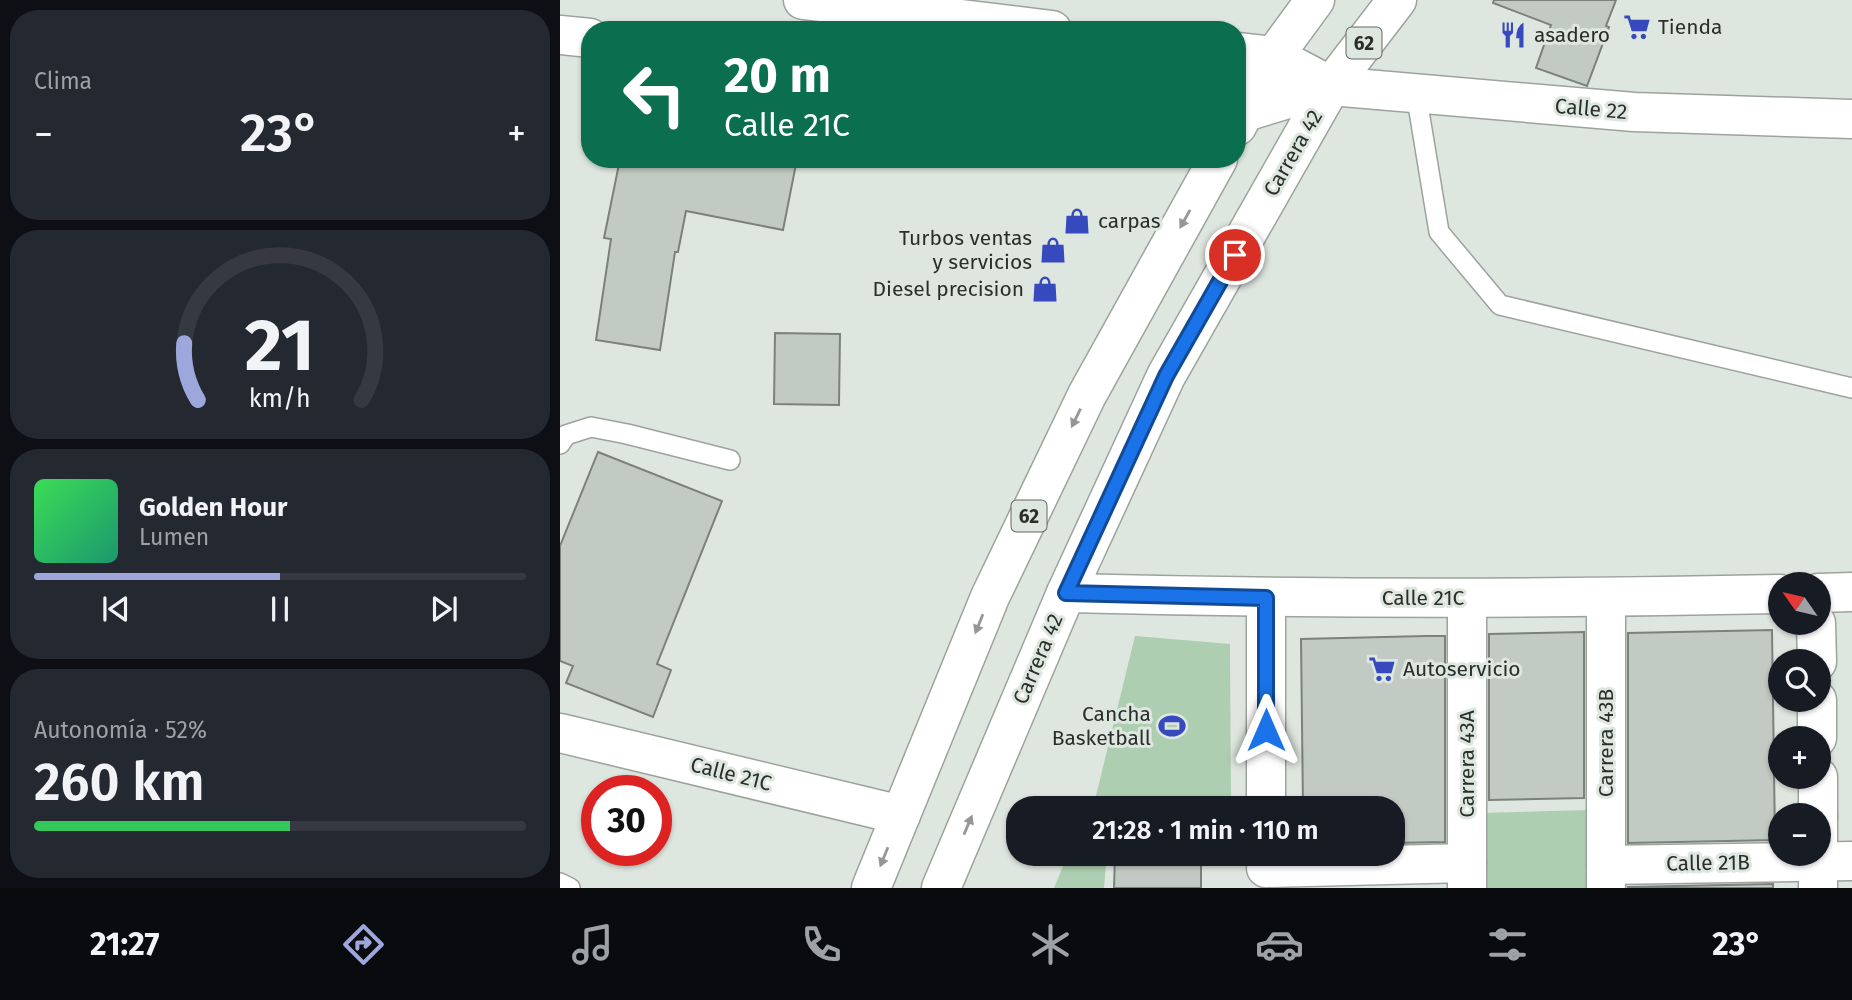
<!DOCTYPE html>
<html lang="es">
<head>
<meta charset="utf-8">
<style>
	body { margin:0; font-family:"Fira Sans",sans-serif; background:#242831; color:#f1f3f6; height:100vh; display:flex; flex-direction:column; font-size:26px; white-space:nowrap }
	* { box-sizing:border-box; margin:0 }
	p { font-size:23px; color:#9ea1a6 }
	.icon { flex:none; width:38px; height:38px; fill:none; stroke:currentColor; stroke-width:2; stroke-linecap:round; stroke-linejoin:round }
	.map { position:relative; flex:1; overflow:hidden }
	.drawer { display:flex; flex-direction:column; gap:10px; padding:10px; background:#0d0f14; width:560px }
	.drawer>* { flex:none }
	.banner { position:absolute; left:21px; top:21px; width:665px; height:147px; border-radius:28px; box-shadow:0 2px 5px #0004; background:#0b6e4f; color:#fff; overflow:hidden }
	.needle { width:46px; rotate:304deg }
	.buttons { position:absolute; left:1208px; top:572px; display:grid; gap:14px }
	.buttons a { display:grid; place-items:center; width:63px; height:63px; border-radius:50%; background:#171b24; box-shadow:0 2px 5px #0004; font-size:35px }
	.speed { position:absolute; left:21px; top:775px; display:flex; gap:14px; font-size:35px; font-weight:700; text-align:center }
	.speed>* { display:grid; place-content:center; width:91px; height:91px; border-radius:50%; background:#171b24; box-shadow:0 2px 5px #0004; line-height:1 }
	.speed .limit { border:10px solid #d22; background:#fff; color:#111 }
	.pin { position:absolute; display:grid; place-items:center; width:60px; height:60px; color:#fff; margin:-30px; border:4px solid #fff; border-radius:50%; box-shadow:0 2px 7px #0007 }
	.me { position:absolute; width:77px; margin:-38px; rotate:0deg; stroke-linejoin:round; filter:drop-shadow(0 0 5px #0008) }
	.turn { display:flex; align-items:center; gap:24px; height:147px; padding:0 28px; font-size:32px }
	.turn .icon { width:91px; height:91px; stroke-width:2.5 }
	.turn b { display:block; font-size:49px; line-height:60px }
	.big { font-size:52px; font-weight:600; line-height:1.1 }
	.drawer .widget { flex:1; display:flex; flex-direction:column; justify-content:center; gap:10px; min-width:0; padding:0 24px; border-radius:28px; background:#242831 }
	.drawer .dial { align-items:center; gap:0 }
	.dial svg { height:182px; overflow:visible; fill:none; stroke:#363941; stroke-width:7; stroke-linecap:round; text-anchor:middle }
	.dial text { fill:#f1f3f6; stroke:none }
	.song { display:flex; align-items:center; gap:21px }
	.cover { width:84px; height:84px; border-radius:10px; background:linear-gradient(135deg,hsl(130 70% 55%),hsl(160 70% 35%)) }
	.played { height:7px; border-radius:4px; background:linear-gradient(90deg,#9da7dc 50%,#363941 50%) }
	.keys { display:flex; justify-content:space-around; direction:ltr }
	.heat { display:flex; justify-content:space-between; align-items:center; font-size:38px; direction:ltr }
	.charge { height:10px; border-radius:5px; background:linear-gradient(90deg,#34c759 52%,#363941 0) }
	.trip { position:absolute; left:446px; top:796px; width:399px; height:70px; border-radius:28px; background:#171b24; box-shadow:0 2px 5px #0004; font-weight:600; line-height:70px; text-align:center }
	.tab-bar { display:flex; height:112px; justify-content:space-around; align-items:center; background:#090b0e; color:#9ea1a6 }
	.tab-bar .icon { width:49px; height:49px }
	.tab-bar .on { color:#9da7dc }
	.tab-bar b { font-size:32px; color:#f1f3f6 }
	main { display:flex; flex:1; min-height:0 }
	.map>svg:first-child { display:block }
	.green { fill:#aeceb2 }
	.building { fill:#c2cbc3; stroke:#7a827b; stroke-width:2 }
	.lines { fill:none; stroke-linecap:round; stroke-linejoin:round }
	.service-casing { stroke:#9ba39c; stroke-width:22 }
	.minor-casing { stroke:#9ba39c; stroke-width:41 }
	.primary-casing { stroke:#9ba39c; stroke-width:41 }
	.trunk-casing { stroke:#9ba39c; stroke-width:41 }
	.service { stroke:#fff; stroke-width:19 }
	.minor { stroke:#fff; stroke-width:38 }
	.primary { stroke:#fff; stroke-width:38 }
	.trunk { stroke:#fff; stroke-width:38 }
	.oneway { fill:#959796 }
	.route-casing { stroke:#114b97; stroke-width:18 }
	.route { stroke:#1a73e8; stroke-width:12 }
	.labels { text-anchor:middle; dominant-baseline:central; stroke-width:6; stroke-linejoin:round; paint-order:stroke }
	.shield { fill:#dee7df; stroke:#616662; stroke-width:2 }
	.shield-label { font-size:19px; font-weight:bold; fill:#2b2f2c }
	.poi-label { font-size:21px; fill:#2b2f2c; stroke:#dee7df; text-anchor:start }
	.street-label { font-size:21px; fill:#2b2f2c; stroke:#dee7df }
</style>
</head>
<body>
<main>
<section class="drawer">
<div class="widget"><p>Clima</p>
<div class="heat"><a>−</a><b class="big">23°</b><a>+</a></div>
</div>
<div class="widget dial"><svg viewBox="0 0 100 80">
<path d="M14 69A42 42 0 1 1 86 69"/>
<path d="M14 69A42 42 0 0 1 8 44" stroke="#9da7dc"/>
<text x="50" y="56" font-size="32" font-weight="700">21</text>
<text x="50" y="72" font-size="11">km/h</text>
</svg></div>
<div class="widget">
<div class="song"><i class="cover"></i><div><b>Golden Hour</b><p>Lumen</p></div></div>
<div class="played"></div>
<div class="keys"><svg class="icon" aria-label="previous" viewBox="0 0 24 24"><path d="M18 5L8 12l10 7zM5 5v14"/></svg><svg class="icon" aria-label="pause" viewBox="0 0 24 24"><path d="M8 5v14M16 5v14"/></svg><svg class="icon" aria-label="next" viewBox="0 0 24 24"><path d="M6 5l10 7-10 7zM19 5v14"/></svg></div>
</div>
<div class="widget"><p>Autonomía · 52%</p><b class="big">260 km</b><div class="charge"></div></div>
</section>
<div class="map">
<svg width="1292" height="888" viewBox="0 0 1292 888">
	<rect width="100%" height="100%" fill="#dee7df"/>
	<!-- green -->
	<g class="green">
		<polygon points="575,636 670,644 671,808 533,808"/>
		<polygon points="1028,810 1029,888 921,888 919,813"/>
		<polygon points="508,854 547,854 544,888 494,888"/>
	</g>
	<!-- building -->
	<g class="building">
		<polygon points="934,0 1056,0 1046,26 1049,27 1027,86 976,68 991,25 933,3"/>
		<polygon points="60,159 237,159 223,230 126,211 118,252 115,252 100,350 36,340 51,239 44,238"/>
		<polygon points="215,333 280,334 279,405 214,404"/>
		<polygon points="38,452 162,501 97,664 111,670 93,717 6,683 13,666 0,661 0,546"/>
		<polygon points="1212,630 1215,840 1068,843 1068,633"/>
		<polygon points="1024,632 1024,798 929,800 929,634"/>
		<polygon points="866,636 885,636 885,842 833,843 833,808 743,808 741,639"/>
		<polygon points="555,854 641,854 641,888 554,888"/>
		<polygon points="1213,884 1213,888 1068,888 1068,887"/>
	</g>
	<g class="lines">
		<!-- service casing -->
		<g class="service-casing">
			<g id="service">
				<polyline points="856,93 879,232 940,305 1292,388"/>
				<polyline points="0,444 6,435 31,427 67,434 170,460"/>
				<polyline points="0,883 10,888"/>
			</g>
		</g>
		<!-- minor casing -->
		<g class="minor-casing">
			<g id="minor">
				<polyline points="771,86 1074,112 1292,119"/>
				<path d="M506 593C744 599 982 599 1220 594"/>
				<polyline points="1258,593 1292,592"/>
				<polyline points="706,598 706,808"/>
				<polyline points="1046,598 1046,888"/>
				<polyline points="907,599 907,888"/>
				<polyline points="1256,623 1257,662"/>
				<polyline points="1257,700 1257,738"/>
				<polyline points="0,733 341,815"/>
				<polyline points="1258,777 1258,816"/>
				<polyline points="1046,865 1292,861"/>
				<polyline points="706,868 907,863"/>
				<polyline points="1258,888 1258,816"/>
			</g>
		</g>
		<!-- primary casing -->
		<g class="primary-casing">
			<g id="primary">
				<polyline points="243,0 492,30"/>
				<polyline points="0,35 30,38"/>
				<polyline points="677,52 714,56 771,86"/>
				<polyline points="677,112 685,112 771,86"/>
			</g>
		</g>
		<!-- trunk casing -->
		<g class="trunk-casing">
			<g id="trunk">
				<polyline points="677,126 714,56 755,0"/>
				<polyline points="311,888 430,597 527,395 658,159"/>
				<polyline points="381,888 506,593 606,376 771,86 837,0"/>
			</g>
		</g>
		<!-- service -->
		<use href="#service" class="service"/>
		<!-- minor -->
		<use href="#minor" class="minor"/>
		<!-- primary -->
		<use href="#primary" class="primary"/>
		<!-- trunk -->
		<use href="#trunk" class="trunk"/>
	</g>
	<!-- one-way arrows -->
	<defs><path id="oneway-solid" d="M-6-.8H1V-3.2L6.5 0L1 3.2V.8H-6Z" transform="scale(1.75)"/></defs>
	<g class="oneway">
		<use href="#oneway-solid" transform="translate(625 219) rotate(119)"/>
		<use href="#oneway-solid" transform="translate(516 418) rotate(116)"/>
		<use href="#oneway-solid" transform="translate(419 624) rotate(112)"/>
		<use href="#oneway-solid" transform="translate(408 825) rotate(-67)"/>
		<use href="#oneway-solid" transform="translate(324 857) rotate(112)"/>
	</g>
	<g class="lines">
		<!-- route casing -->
		<g class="route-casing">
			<polyline id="route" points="675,255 606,376 506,593 706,598 706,730"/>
		</g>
		<!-- route -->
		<use href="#route" class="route"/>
	</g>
	<!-- icons -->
	<defs>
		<g id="supermarket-bare" transform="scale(2.1)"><path d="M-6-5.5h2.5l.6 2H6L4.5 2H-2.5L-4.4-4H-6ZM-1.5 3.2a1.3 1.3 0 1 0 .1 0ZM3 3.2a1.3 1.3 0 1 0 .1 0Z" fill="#374abd" stroke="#dee7df" stroke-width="2.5" paint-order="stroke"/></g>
		<g id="restaurant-bare" transform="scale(2.1)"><path d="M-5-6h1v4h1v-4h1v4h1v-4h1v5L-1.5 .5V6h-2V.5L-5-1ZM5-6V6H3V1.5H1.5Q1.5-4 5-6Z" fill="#374abd" stroke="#dee7df" stroke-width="2.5" paint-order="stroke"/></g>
		<g id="shop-bare" transform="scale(2.1)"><path d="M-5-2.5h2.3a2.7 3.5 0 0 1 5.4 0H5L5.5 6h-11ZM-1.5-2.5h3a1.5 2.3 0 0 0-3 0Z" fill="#374abd" stroke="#dee7df" stroke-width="2.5" paint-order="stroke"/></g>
		<g id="stadium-bare" transform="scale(2.1)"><path d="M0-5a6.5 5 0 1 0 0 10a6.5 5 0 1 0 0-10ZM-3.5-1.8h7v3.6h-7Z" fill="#374abd" stroke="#dee7df" stroke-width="2.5" paint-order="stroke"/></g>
	</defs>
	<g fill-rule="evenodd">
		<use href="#supermarket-bare" x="1077" y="27"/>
		<use href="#restaurant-bare" x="953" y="35"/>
		<use href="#shop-bare" x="517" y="221"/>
		<use href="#shop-bare" x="493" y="250"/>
		<use href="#shop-bare" x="485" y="289"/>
		<use href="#supermarket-bare" x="822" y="669"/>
		<use href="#stadium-bare" x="612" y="726"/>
	</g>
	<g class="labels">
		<!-- shield labels -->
		<g class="shield">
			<rect x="786.5" y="27.5" width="35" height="31" rx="5"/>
			<rect x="451.5" y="500.5" width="35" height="31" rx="5"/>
		</g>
		<g class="shield-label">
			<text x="804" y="43">62</text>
			<text x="469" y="516">62</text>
		</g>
		<!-- poi labels -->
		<g class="poi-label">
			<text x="1098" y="27">Tienda</text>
			<text x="974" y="35">asadero</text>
			<text x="538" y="221">carpas</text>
			<text x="472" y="238" text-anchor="end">Turbos ventas<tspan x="472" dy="24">y servicios</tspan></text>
			<text x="464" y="289" text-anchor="end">Diesel precision</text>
			<text x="843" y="669">Autoservicio</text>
			<text x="591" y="714" text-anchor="end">Cancha<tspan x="591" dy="24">Basketball</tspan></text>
		</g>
		<!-- street labels -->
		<g class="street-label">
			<text transform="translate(1031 109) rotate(5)">Calle 22</text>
			<text transform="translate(733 153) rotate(-60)">Carrera 42</text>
			<text x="863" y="598">Calle 21C</text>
			<text transform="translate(478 659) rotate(-67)">Carrera 42</text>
			<text transform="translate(1046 743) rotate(-90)">Carrera 43B</text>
			<text transform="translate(907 764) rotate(-90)">Carrera 43A</text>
			<text transform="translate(171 774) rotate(14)">Calle 21C</text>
			<text transform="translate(1148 863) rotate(-1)">Calle 21B</text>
		</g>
	</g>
</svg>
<div class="buttons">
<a><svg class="needle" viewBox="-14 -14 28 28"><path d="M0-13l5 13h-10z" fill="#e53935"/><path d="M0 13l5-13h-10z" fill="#9ea1a6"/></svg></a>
<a><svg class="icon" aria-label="search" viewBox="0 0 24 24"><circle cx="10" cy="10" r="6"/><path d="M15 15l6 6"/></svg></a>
<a>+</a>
<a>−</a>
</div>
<div class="speed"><div class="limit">30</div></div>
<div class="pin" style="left:675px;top:255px;background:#d93025"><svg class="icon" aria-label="arrive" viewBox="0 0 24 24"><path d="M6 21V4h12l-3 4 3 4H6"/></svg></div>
<svg class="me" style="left:706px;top:730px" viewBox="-20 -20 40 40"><path d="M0-17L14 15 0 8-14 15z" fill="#1a73e8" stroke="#fff" stroke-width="4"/></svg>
<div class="trip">21:28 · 1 min · 110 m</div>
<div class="banner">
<div class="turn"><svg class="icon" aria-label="left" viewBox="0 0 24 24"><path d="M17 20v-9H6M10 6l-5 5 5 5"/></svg><div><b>20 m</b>Calle 21C</div></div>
</div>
</div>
</main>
<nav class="tab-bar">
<b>21:27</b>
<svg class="icon on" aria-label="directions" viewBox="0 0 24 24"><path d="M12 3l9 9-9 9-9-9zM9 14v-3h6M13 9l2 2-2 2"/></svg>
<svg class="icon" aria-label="music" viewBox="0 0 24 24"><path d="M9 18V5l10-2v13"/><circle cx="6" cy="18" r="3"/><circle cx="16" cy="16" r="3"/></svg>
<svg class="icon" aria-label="phone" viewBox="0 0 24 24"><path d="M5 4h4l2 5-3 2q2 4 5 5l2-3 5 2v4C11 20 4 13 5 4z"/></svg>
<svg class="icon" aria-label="climate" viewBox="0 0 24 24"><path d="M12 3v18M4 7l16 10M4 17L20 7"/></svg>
<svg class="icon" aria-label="car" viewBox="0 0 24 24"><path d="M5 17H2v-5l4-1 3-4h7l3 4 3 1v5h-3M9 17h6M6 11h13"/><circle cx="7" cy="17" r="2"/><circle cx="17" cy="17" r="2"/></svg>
<svg class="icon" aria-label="filters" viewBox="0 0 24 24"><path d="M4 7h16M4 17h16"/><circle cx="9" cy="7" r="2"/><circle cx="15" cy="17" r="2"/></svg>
<b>23°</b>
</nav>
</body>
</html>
